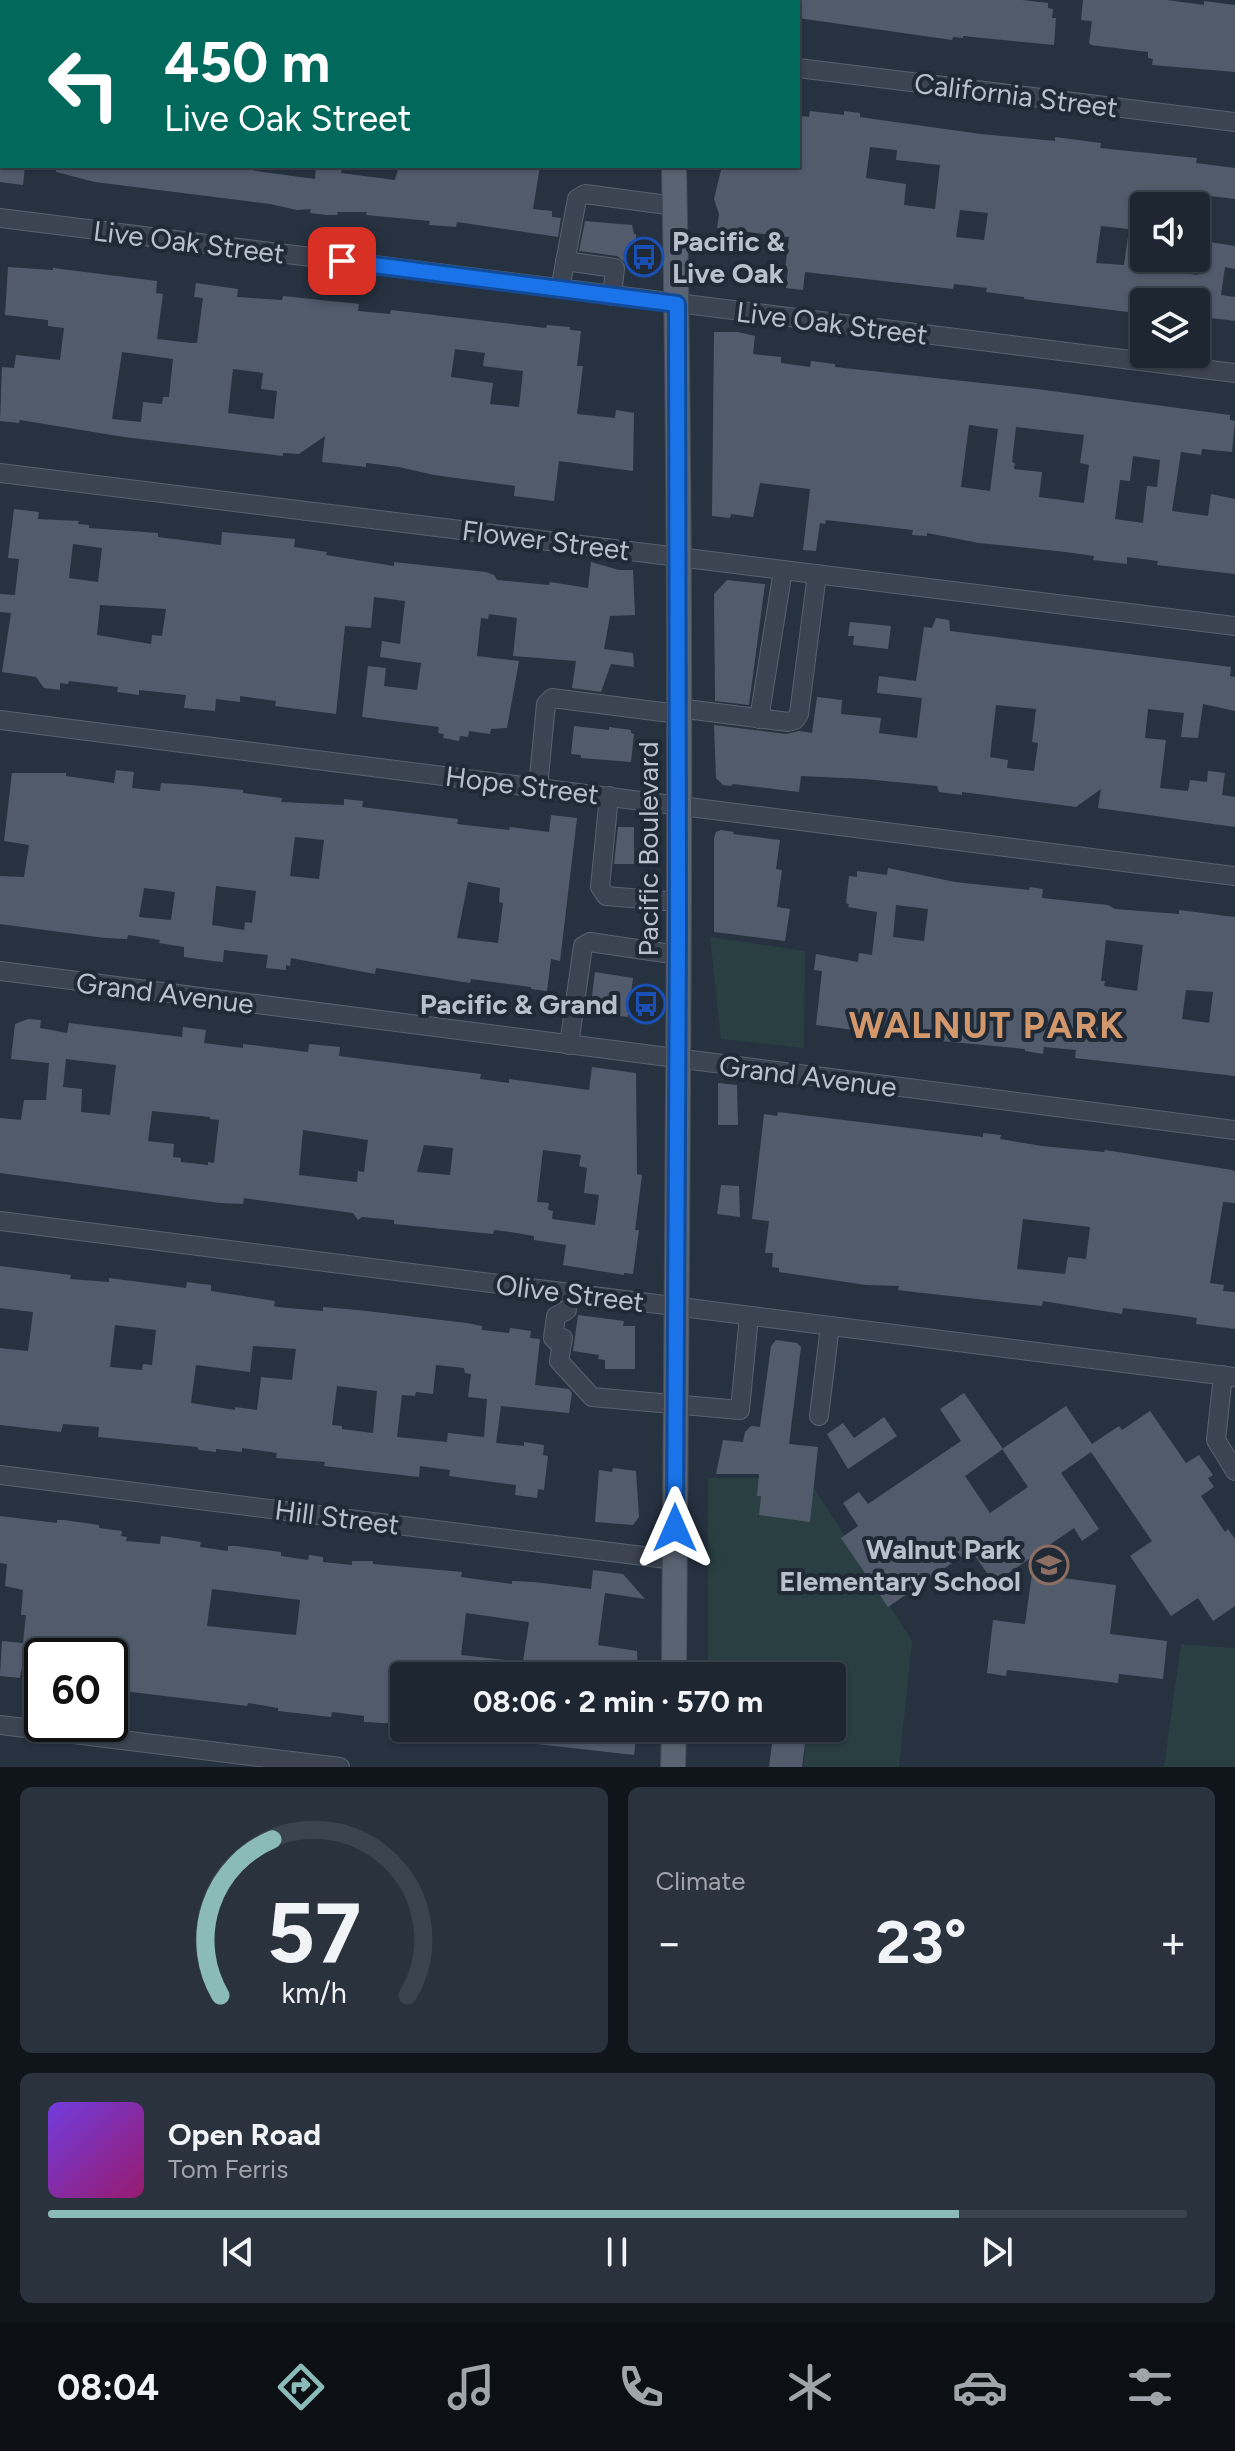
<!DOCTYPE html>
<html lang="en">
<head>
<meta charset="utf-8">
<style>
	body { margin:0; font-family:Figtree,sans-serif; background:#2a323d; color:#f1f3f6; height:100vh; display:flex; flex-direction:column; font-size:30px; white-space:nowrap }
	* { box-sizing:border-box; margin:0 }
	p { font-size:26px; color:#a0a5ab }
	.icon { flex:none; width:44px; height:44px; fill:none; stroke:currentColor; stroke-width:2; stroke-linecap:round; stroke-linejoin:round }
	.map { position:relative; height:1767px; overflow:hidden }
	.sheet { display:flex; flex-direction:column; gap:20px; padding:20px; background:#10151b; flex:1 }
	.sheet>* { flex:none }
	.banner { position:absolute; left:0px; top:0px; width:800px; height:168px; box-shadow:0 2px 6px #0004,0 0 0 2px #3b434d; background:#00695c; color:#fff; overflow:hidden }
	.tools { position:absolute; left:1130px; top:192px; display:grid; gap:16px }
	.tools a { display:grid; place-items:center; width:80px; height:80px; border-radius:8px; background:#1d2631; box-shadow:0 2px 6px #0004,0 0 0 2px #3b434d; font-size:40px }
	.speed { position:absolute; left:24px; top:1638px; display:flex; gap:16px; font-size:40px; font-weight:700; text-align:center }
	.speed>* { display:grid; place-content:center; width:104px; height:104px; border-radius:50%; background:#1d2631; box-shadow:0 2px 6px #0004,0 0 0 2px #3b434d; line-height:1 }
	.speed .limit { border:4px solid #111; border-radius:12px; background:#fff; color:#111 }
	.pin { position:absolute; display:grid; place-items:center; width:68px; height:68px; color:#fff; margin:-34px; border-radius:16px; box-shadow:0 4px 12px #0006 }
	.me { position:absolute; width:88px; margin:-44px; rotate:0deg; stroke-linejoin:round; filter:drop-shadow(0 0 6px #0008) }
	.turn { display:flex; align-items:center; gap:28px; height:168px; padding:0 32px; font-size:36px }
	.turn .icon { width:104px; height:104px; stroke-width:2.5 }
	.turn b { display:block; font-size:56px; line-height:68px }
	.big { font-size:60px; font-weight:700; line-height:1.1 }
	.sheet .widget { flex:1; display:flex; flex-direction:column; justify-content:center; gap:12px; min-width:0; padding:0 28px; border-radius:12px; background:#2a323d }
	.sheet .dial { align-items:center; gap:0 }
	.dial svg { height:208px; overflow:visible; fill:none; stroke:#3b434d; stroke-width:7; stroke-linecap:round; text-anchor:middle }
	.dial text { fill:#f1f3f6; stroke:none }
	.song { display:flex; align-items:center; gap:24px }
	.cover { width:96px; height:96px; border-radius:12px; background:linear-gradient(135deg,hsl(260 70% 55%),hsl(320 70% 35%)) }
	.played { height:8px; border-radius:4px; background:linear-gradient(90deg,#8bbbb9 80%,#3b434d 80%) }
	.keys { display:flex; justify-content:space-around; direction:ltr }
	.heat { display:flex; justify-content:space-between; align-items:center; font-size:44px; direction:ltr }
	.sheet .tiles { flex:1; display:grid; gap:20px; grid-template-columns:1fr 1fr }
	.widget:last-child { grid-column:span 2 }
	.trip { position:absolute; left:390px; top:1662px; width:456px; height:80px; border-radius:8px; background:#1d2631; box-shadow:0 2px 6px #0004,0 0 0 2px #3b434d; font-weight:700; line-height:80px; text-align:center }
	.menu { display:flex; height:128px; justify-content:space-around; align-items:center; background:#0c0f14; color:#a0a5ab }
	.menu .icon { width:56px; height:56px }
	.menu .on { color:#8bbbb9 }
	.menu b { font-size:36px; color:#f1f3f6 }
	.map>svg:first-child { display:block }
	.park { fill:#293f42 }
	.building { fill:#515b6c; fill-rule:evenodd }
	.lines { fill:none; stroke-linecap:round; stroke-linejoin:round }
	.minor-casing { stroke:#59626e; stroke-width:20 }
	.major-casing { stroke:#454d5a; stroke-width:26 }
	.minor { stroke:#3c4451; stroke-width:18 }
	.major { stroke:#5a6371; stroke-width:24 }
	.route-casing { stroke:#114b97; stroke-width:20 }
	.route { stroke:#1a73e8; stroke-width:14 }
	.labels { text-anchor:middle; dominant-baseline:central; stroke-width:8; stroke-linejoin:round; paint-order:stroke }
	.street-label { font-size:28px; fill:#b8c0cb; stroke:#202936 }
	.poi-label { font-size:28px; font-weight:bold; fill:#b8c0cb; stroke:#202936; text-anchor:end }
	.district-label { font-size:36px; font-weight:bold; letter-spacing:2px; fill:#d2986c; stroke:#202936 }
</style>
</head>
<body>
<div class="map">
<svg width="1235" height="1767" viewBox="0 0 1235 1767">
	<rect width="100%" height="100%" fill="#273241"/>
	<!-- park -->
	<g class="park">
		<polygon points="710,937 805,951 804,1048 721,1039"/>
		<polygon points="708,1478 765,1478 814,1488 912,1641 899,1767 803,1767 808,1728 832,1728 832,1676 708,1676"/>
		<polygon points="1181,1644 1235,1648 1235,1767 1164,1767"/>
	</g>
	<!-- building -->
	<g class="building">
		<polygon points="798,0 1022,0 1048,3 1048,8 1053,9 1052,18 1056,18 1054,45 963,36 963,38 953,37 952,40 798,18"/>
		<polygon points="1083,0 1167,0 1204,5 1204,1 1235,5 1235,72 1152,65 1153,59 1148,58 1148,52 1091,45 1089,43 1092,21 1081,20"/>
		<path d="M810 111 844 115V111L860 113V117L873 119 981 134 1055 141V137L1101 143 1100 148 1197 158 1196 163 1235 168V199L1202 195 1201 206H1177L1178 201 1144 197V258H1158L1157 270 1198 275 1203 241 1235 246V269L1225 267 1221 295 1235 297V321L1196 316V302H1144V314L1024 299V297L986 292 987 288 954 284 953 289 805 272 803 290 786 288 788 269H785L789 237 717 228 719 214 714 199 722 166H798L802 116 809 117ZM870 147 897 150 896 160 940 165 935 209 904 205 906 184 866 178ZM960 210 988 213 984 240 956 237ZM1101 226 1129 229 1124 265 1096 263Z"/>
		<polygon points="0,166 25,166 23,185 0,182"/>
		<polygon points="56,166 246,166 246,169 263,172 315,179 316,166 342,166 341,173 395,180 399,166 540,166 533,209 552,211 552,217 561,218 558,237 457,222 456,227 429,225 430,221 366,215 367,212 338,212 337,215 327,215 310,213 311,209 297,210 270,204 95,182 56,172"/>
		<polygon points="585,221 632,225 634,234 636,234 635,264 626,263 617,256 579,251"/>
		<path d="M8 267 53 270V268L157 281 156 293 163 294 157 339 192 343H197L203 298 194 297 196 283 238 289 237 297 282 300 283 296 359 304 358 311 390 314 391 310 546 328 547 325 570 327V330L581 331 577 366H583L577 414 615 418 616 410 634 413 633 471 559 461 554 501 514 496 515 486 434 475 399 467 366 463V467L322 462 325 436 299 454 283 453V456L124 437 20 420 19 423 0 421 2 367 14 368 16 355 60 360 64 328 48 326V320L5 315ZM455 349 485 353 483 366 523 371 519 407 490 404 493 383 451 377ZM122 352 173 359 169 397H163L162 404 143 402 141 422 112 419ZM233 369 263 373 261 389 277 391 274 419 228 413Z"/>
		<path d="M714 332H738L755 336 753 354 781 357V363L810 367 811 361 835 364V367L1037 389 1230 415V420L1235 421 1232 452 1202 449 1201 455 1181 452 1172 511 1208 516 1211 494 1235 499V574L1157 565 1158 561 1127 557V564L1093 560 1094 556 1066 552 979 543 927 533V536L912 535 913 530 826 520 825 524 820 523 816 551 803 550 810 489 760 483 753 517 731 514 730 518 712 516ZM969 425 998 429 990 491 961 487ZM1016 427 1084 435 1080 463 1089 465 1084 503 1039 497 1042 472 1014 469 1015 463 1012 462ZM1133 456 1160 460 1157 487 1147 486 1143 523 1115 519 1120 480 1130 481Z"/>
		<path d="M14 509 39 512 38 519 79 521 78 524 89 525V528L158 533V537L221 545 222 532 295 539 294 547 327 552 326 555 394 566V562L486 572 494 575 497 580 549 585 550 582 588 588 591 562 619 570H633L635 615 610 616 604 649 633 653 634 667 611 664 601 692 572 688 576 661 513 656 517 618 489 614 488 619 481 618 477 656 519 661 507 728 491 729 490 734 469 731 468 737 460 736 459 741 443 738 444 734 438 733 439 727 362 717 368 666 386 668 384 686 417 690 421 663 380 657 382 641 400 644 405 601 374 597 371 628 345 626 336 714 275 706 276 701 240 696V702L216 699 215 711 184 708 186 695 139 690V695L117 692 118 687 69 681 68 684 60 683V690L44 688 36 677 2 672 11 613 0 612V594L15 595 19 559 8 558ZM73 544 102 548 98 582 69 578ZM100 605 166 609 162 636 152 635 151 644 97 635Z"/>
		<polygon points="727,580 765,584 749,705 715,701 714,594"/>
		<path d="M936 618 949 620 950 631 1231 667 1230 676 1235 677V711L1203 704 1198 738 1181 737 1184 713 1148 709 1145 738 1166 740 1160 788 1188 791 1190 780 1207 782 1208 771 1225 773 1222 795 1235 797V827L1098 808 1101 789 1076 807 962 792V795L939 792 937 786 865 779 801 776 799 792 733 784 731 786 723 785 716 778 714 725 786 734 799 731 812 733 817 697 842 700 841 714 881 718 879 733 917 738 922 698 877 693 879 676 916 681 924 627 932 628ZM996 705 1036 709 1032 742 1038 743 1034 771 1007 768 1008 760 990 757Z"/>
		<polygon points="850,622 891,626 888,649 853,645 854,636 848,636"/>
		<polygon points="574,726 609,730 609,727 631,730 631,733 634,734 631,762 581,758 581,755 571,754"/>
		<path d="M116 770 134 772 132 788 160 791 161 783 191 785 243 790V793L282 798 281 802 344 805V799L363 801 362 807 458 819 457 824 509 830 510 827 549 832 551 815 577 818 560 961 551 959 547 991 531 989V987L471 979 470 983 376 968 375 974 291 958 290 966 286 965V970L266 968 268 955 224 950 223 962 213 961 184 957V947L159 943 160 940 128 935 127 939 105 938 0 924V876L24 877 29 845 4 841 12 773H66V776L114 783ZM295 837 324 840 319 879 290 876ZM468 882 500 888 499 902 503 903 498 943 457 938ZM216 886 256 891 252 923 245 922 244 930 212 925ZM144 888 175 892 171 920 139 917Z"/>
		<polygon points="618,827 634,827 634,864 614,864"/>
		<polygon points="721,830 734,832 733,834 780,840 776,869 782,870 777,907 790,909 785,941 714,932 714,838 716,832"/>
		<path d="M888 868 955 882 1029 890 1030 887 1043 889 1042 898 1108 905 1115 909 1179 914V910L1235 917V1076L1075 1058 1076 1050 1044 1047 1043 1054 1025 1051V1049L920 1039 816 1025 822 971 814 970 816 954 858 962 859 953 872 955 877 912 848 907 849 904 846 903 849 876 857 877V871L887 875ZM896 905 928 909 924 941 893 937ZM1106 940 1143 945 1137 991 1104 986 1105 981H1101ZM1186 990 1213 992 1209 1023 1182 1019Z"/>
		<polygon points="595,972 633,978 628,1017 590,1012"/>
		<path d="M28 1019 41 1020 40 1028 67 1033 69 1023 182 1037 183 1027 206 1030 204 1043 243 1048V1044L308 1052 309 1044 340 1047 339 1056 481 1074 480 1079 509 1083V1079L589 1090 592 1067 636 1073 637 1174 642 1175 635 1230H639L633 1274 624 1273V1275L563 1265 566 1245 534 1240V1236L510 1232 494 1230 493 1234 394 1224V1220L362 1217 358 1220 353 1213 244 1198 243 1204 220 1203 0 1173V1118L21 1120 24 1100H46L49 1063 11 1059 15 1024ZM66 1059 116 1065 110 1115 81 1112 82 1089 63 1087ZM152 1111 210 1117V1119L219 1120 214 1163 208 1162V1165L181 1162V1158L173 1157 174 1144 148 1141ZM303 1130 368 1140 364 1172 358 1171 357 1182 299 1175ZM424 1145 453 1148 450 1175 417 1172ZM543 1150 581 1155 579 1166 587 1168 584 1193 599 1195 595 1225 552 1219 553 1211 548 1210 549 1203 537 1202Z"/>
		<polygon points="718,1083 737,1085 738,1125 718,1125"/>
		<path d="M778 1112 983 1137V1133L1001 1135 1000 1139 1042 1146 1104 1152 1105 1150 1232 1170 1235 1171V1203L1223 1202 1210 1283 1224 1285 1223 1291 1235 1292V1329L1196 1324 1197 1318 1192 1317 1123 1308 1122 1314 1043 1301 1042 1306 914 1292 898 1290 899 1286 866 1285 779 1272V1268L772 1267 773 1253H765L769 1221 752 1219 764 1114 777 1116ZM1023 1219 1090 1227 1086 1259 1068 1257 1065 1274 1017 1269Z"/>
		<polygon points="721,1185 739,1186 740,1217 717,1214"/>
		<path d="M0 1266 71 1275 70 1279 109 1282V1278L186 1288 187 1282 211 1285V1291L275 1301 274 1306 277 1307 323 1311V1307L358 1310 467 1323 482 1326V1330L509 1333 510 1328 531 1331 530 1338 540 1339 535 1385 569 1389 572 1393 569 1413 501 1406 496 1443 524 1446V1442L544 1445 543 1455 548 1456 544 1490 538 1489 537 1498 515 1495 516 1485 449 1476 450 1470 420 1466 419 1477 324 1466 325 1462 276 1458 277 1453 242 1448V1452L216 1449V1452L199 1450 197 1447 98 1437 99 1427 63 1424 61 1432 0 1425V1348L28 1351 33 1312 0 1308ZM115 1325 156 1330 152 1365 143 1364 142 1370 110 1367ZM253 1346 296 1349 292 1380 261 1377 257 1410 235 1407V1410L191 1403 196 1365 250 1372ZM436 1365 464 1368 465 1373 471 1374 468 1397 487 1399 484 1437 448 1433 447 1442 397 1437 402 1395 415 1396 416 1392 433 1394ZM337 1386 377 1391 373 1433 342 1429V1426L332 1425Z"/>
		<polygon points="578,1315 624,1321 623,1326 635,1326 635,1369 605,1369 605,1360 598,1359 599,1355 573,1351"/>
		<polygon points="776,1340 797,1343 801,1347 789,1444 818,1447 810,1522 759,1515 761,1496 757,1496 759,1474 716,1474 723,1440 743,1442 745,1432 751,1426 760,1427 771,1346"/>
		<polygon points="964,1393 1003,1449 965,1476 990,1513 1028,1487 1002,1449 1066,1406 1092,1444 1119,1426 1122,1430 1150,1411 1186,1463 1199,1455 1213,1475 1208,1478 1214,1487 1201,1496 1225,1532 1228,1529 1235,1539 1235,1606 1213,1621 1198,1598 1171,1616 1130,1556 1152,1541 1091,1452 1061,1473 1099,1529 1082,1541 1074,1528 994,1583 971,1550 888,1607 841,1538 858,1526 843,1503 859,1492 868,1504 961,1441 940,1409"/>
		<polygon points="884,1417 897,1436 848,1469 827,1434 843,1423 854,1438"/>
		<polygon points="613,1468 636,1471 639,1517 633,1525 595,1522 599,1470 612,1472"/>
		<path d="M0 1516 57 1523V1520H64L99 1525V1528L122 1531 121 1536 127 1537 126 1541 160 1544 161 1536 175 1538 201 1542 200 1547 228 1551V1546H236L281 1552V1556L308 1560 309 1555 323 1557V1562L352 1565V1561H373V1564L462 1572 461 1577 512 1584V1581L534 1582 591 1589 593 1570 623 1574 645 1599 605 1593 598 1645 637 1651 638 1676H611L612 1669 580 1665 579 1676H441L404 1670V1724L364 1722V1716L332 1712 331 1717 278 1711V1708L248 1703 247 1706 115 1690 118 1664 110 1663V1656H24L20 1678 0 1676 2 1641 23 1643 26 1615H21L23 1590 5 1586 7 1564 0 1563ZM212 1589 300 1600 296 1635 207 1626ZM466 1613 529 1622 523 1662 461 1655Z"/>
		<polygon points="1032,1574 1116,1585 1110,1634 1167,1641 1163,1679 1119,1674 1118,1683 1007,1670 1006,1676 987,1673 993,1620 1025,1624"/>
		<polygon points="521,1728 637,1728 634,1755 519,1742"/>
		<polygon points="774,1728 807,1728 802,1767 769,1767"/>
	</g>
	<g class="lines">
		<!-- minor casing -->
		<g class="minor-casing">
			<g id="minor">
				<polyline points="258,0 274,2"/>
				<polyline points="745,2 745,0"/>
				<polyline points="798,68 1235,122"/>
				<polyline points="0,218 1235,373"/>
				<polyline points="565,261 615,268 612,296"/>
				<polyline points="560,289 577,199 585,194 675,206"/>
				<polyline points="0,473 1235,626"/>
				<polyline points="678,708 788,722 795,720 799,714 817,574"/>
				<polyline points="759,719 783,570"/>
				<polyline points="0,720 1235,876"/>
				<polyline points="538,787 546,704 552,698 678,714"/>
				<polyline points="609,796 600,887 606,896 678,902"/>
				<polyline points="0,971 1235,1130"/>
				<polyline points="569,1045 583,946 590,942 678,955"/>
				<polyline points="0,1221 1235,1377"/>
				<polyline points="563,1338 559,1361 592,1397 740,1410 749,1316"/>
				<polyline points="561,1346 553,1338 556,1316 567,1310"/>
				<polyline points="1223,1375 1216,1440 1235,1471"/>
				<polyline points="819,1416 830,1326"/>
				<polyline points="0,1475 675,1560"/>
				<polyline points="0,1725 340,1767"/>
			</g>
		</g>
		<!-- major casing -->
		<g class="major-casing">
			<g id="major">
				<polyline points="672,2 672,0"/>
				<path d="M674 1676C677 1173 684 669 674 166"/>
				<polyline points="673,1767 674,1728"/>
			</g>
		</g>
		<!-- minor -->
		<use href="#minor" class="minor"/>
		<!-- major -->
		<use href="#major" class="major"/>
	</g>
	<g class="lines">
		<!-- route casing -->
		<g class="route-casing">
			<polyline id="route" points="342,261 677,304 678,929 675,1528"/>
		</g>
		<!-- route -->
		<use href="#route" class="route"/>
	</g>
	<!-- icons -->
	<defs>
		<g id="bus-ring" transform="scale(2)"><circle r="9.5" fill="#202936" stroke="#1a4fb4" stroke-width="1.5"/><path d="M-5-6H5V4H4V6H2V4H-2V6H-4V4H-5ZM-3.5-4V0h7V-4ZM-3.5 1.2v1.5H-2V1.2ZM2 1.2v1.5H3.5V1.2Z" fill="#1a4fb4"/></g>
		<g id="school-ring" transform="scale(2)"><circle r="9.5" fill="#202936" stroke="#8d6e63" stroke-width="1.5"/><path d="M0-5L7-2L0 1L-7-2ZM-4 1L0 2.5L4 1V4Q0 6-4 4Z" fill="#8d6e63"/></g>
	</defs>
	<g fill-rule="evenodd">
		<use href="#bus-ring" x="644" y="257"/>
		<use href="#bus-ring" x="646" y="1004"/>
		<use href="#school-ring" x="1049" y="1565"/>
	</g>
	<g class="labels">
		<!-- street labels -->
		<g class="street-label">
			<text transform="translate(1016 95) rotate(7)">California Street</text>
			<text transform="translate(189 242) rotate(7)">Live Oak Street</text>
			<text transform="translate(832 323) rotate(7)">Live Oak Street</text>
			<text transform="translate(546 540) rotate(7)">Flower Street</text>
			<text transform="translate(522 785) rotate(7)">Hope Street</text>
			<text transform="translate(648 849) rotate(-90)">Pacific Boulevard</text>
			<text transform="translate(165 993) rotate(7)">Grand Avenue</text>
			<text transform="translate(808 1076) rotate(7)">Grand Avenue</text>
			<text transform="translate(570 1293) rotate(7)">Olive Street</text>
			<text transform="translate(337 1517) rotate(7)">Hill Street</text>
		</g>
		<!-- poi labels -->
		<g class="poi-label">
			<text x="672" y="241" text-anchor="start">Pacific &amp;<tspan x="672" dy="32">Live Oak</tspan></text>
			<text x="618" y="1004">Pacific &amp; Grand</text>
			<text x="1021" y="1549">Walnut Park<tspan x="1021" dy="32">Elementary School</tspan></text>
		</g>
		<!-- district labels -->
		<g class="district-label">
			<text x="987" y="1025">WALNUT PARK</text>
		</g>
	</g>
</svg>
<div class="tools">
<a><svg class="icon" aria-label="sound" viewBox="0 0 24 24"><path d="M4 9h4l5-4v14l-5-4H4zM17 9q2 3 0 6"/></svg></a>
<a><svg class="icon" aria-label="layers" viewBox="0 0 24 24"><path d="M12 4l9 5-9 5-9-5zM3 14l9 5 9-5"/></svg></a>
</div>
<div class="speed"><div class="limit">60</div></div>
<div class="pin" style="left:342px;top:261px;background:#d93025"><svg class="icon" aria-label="arrive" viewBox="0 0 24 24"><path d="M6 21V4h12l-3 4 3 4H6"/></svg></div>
<svg class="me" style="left:675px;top:1528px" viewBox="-20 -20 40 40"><path d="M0-17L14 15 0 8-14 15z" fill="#1a73e8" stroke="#fff" stroke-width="4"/></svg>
<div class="trip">08:06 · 2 min · 570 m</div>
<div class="banner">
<div class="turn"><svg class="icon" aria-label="left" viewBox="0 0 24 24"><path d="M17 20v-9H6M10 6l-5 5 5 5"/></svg><div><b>450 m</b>Live Oak Street</div></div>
</div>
</div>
<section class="sheet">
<div class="tiles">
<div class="widget dial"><svg viewBox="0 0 100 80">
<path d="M14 69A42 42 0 1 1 86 69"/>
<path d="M14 69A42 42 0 0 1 34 9" stroke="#8bbbb9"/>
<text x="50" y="56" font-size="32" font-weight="700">57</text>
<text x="50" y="72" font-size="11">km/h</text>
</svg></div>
<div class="widget"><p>Climate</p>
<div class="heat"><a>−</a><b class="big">23°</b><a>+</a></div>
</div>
<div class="widget">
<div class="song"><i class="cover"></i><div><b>Open Road</b><p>Tom Ferris</p></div></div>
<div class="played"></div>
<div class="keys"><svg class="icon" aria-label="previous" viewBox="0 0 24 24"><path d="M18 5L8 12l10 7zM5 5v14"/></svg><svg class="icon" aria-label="pause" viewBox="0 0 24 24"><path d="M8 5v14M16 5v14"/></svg><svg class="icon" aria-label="next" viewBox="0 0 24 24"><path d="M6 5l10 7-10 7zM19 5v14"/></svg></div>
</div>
</div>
</section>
<nav class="menu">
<b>08:04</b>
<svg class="icon on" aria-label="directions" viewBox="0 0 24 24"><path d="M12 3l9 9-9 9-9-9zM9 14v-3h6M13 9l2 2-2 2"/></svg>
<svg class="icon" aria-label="music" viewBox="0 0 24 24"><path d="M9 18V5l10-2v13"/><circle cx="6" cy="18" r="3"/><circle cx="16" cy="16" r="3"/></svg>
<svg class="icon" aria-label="phone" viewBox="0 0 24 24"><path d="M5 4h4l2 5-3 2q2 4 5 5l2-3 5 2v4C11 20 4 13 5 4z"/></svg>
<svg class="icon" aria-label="climate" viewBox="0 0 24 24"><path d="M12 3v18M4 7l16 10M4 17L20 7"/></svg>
<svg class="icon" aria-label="car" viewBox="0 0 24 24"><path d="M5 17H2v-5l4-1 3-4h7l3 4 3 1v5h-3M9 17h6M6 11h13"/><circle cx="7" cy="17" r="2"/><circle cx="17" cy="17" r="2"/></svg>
<svg class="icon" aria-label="filters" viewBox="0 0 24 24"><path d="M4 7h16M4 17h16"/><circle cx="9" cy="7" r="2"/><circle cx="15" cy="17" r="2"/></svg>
</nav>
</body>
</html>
